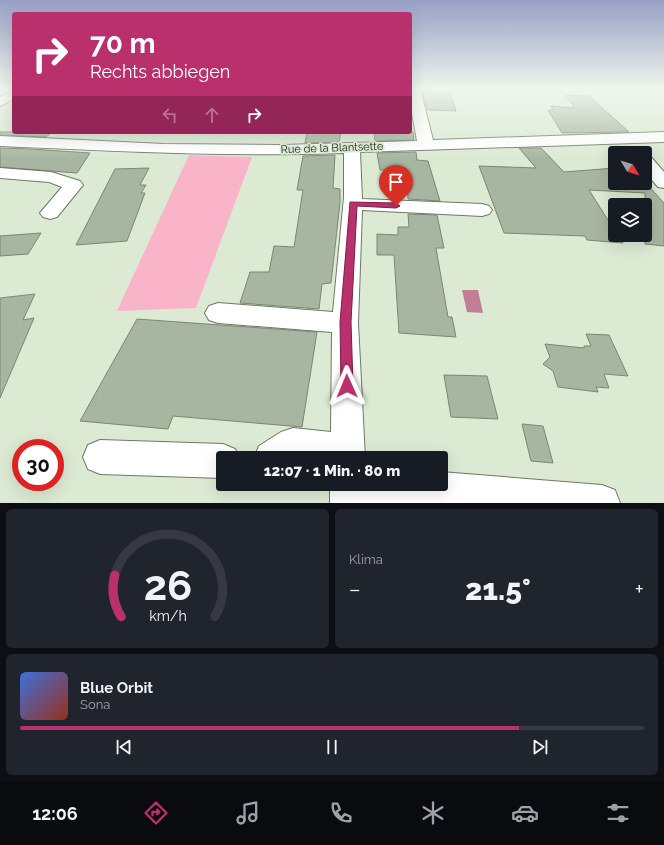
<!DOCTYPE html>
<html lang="de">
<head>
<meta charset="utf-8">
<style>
	body { margin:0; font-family:Raleway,sans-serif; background:#20242c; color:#f1f3f6; height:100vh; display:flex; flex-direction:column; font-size:15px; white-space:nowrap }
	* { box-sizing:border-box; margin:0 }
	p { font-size:13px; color:#9ea1a6 }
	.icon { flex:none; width:22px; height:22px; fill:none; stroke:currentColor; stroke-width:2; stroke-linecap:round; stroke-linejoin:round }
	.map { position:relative; height:503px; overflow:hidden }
	.details { display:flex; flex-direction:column; gap:6px; padding:6px; background:#0d0f14; flex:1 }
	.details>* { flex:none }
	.guide { position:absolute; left:12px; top:12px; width:400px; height:122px; border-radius:4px; box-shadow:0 4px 16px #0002; background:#ba306d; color:#fff; overflow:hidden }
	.needle { width:26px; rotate:128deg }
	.controls { position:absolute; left:608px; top:146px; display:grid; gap:8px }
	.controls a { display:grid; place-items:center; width:44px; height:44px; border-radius:4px; background:#171b24; box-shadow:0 4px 16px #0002; font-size:20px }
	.speed { position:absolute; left:12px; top:439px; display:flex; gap:8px; font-size:20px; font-weight:700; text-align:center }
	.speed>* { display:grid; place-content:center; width:52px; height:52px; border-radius:50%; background:#171b24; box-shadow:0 4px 16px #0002; line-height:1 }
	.speed .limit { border:6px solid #d22; background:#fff; color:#111 }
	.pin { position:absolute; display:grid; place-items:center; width:34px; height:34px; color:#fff; margin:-41px -17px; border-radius:50% 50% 50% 0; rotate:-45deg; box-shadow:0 0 4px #0007 }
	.pin .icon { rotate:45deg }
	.me { position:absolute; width:44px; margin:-22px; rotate:359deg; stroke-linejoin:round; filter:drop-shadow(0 0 3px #0008) }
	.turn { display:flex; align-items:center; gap:14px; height:84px; padding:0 12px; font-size:18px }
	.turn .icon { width:52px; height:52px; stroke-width:2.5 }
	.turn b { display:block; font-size:28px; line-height:34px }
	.lanes { display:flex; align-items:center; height:38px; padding:0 12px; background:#0003; justify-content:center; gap:20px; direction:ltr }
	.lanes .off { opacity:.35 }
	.big { font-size:30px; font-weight:800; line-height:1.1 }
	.details .card { flex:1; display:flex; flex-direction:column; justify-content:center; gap:6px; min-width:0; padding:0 14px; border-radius:6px; background:#20242c }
	.details .dial { align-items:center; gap:0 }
	.dial svg { height:104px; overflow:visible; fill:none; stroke:#363941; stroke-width:7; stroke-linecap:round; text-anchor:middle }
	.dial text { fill:#f1f3f6; stroke:none }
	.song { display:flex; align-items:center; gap:12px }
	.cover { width:48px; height:48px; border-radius:6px; background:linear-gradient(135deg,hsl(220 70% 55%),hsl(10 70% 35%)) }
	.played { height:4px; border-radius:2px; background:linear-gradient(90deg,#ba306d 80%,#363941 80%) }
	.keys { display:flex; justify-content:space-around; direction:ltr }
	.heat { display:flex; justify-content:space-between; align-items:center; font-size:22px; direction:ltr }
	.details .tiles { flex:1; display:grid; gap:6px; grid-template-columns:1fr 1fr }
	.card:last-child { grid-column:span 2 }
	.trip { position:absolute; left:216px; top:451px; width:232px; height:40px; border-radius:4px; background:#171b24; box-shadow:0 4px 16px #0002; font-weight:800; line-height:40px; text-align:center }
	.tab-bar { display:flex; height:64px; justify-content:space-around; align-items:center; background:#090b0e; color:#9ea1a6 }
	.tab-bar .icon { width:28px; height:28px }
	.tab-bar .active { color:#ba306d }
	.tab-bar b { font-size:18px; color:#f1f3f6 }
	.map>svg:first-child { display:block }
	.green { fill:#f9b4ca }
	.water { fill:#c07f94 }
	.building { fill:#a8b6a1; stroke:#7a8772 }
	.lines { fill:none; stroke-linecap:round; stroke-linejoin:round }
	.minor-casing { stroke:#6d7965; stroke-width:2 }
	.minor { fill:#fff; fill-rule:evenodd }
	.route { fill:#ba306d; stroke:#791f47 }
	.labels { text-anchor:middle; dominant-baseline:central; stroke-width:3.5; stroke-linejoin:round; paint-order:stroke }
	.far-street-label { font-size:11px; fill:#232820; stroke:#dcead4 }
</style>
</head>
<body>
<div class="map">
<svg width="664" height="503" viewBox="0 0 664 503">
	<rect width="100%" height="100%" fill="#dcead4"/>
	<!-- green -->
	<polygon class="green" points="189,155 252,157 196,308 117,311"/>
	<!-- water -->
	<polygon class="water" points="462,290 478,290 483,313 467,312"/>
	<!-- building -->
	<g class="building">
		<polygon points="422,90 450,91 456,111 427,110"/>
		<polygon points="565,95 589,96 629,132 562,133 548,110 553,110 551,106 575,108"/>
		<polygon points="0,132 52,132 46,137 0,135"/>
		<polygon points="307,132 341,132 339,142 305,143"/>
		<polygon points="374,132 413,132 414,140 375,141"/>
		<polygon points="0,148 31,149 90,153 77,173 0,167"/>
		<polygon points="519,148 541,148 564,172 615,168 615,183 645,182 664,203 664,246 645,244 645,193 589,190 615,231 615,235 618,235 623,243 587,240 585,236 504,233 479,166 536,168"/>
		<polygon points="416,152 417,160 428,161 440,201 408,199 407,174 386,173 386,170 380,170 377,153"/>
		<polygon points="335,155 333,188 340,189 340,203 331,283 322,284 319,309 240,303 250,272 269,272 274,246 294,247 303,190 297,190 303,156"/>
		<polygon points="149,168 140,185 146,185 141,193 145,193 127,241 76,245 115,169"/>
		<polygon points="408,214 437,215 444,248 436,248 448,317 452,317 456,337 399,333 394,255 377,255 377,234 398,235 398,227 409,227"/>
		<polygon points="41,233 28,254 0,256 0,236"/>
		<polygon points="35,294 23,320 34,318 0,398 0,298"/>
		<polygon points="137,319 317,332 302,427 173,416 168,429 80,421"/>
		<polygon points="586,334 609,335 628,376 604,374 609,388 596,387 598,392 558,387 553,371 543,364 550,357 545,344 584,348 584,346 591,346"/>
		<polygon points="444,375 487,376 498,419 451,417"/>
		<polygon points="522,424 543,426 553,463 531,461"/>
	</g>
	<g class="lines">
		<!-- minor casing -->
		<g class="minor-casing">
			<g id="minor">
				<path d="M410 89H420L433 140 664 132V142L360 152 362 199 482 204 489 206 492 210 489 214 482 216 362 210 358 323 365 458H254L259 446 281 432 293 428 331 432 332 332 218 323 209 320 205 313 209 306 218 303 333 312 344 197V153C228 157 116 151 0 146V136L164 144 282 145 417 141 410 101Z"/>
				<polygon points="14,90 14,99 0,106 0,97"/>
				<polygon points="645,156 651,157 664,172 664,188 658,187 645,172"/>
				<polygon points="0,168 51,172 80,181 83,185 57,217 50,219 43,217 40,213 62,187 49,182 0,178"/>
				<polygon points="100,440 223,444 235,449 239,458 223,458 223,478 100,474 88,469 83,457 88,445"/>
				<polygon points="441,472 602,485 615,490 620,503 330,503 330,484 441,484"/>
			</g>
		</g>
		<!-- minor -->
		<use href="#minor" class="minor"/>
	</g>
	<!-- sky -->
	<linearGradient id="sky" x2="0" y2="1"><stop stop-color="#989fc6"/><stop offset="0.56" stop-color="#eff6ec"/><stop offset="1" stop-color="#eff6ec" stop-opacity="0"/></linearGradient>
	<rect width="664" height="159" fill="url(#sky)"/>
	<!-- route -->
	<polygon class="route" points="350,202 396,203 400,206 396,208 357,206 351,322 353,386 351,390 347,392 342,390 341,386 340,322"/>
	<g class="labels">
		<!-- far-street labels -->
		<g class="far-street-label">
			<text transform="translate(332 148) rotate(-2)">Rue de la Blantsette</text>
		</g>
	</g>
</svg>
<div class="controls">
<a><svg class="needle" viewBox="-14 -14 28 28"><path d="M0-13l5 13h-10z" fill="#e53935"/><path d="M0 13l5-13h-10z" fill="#9ea1a6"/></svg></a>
<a><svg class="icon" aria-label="layers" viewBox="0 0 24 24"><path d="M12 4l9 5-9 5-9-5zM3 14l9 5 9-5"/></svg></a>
</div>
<div class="speed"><div class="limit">30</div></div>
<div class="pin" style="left:396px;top:206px;background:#d93025"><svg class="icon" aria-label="arrive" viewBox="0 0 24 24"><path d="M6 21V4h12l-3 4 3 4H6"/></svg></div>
<svg class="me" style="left:347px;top:386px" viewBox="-20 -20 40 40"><path d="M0-17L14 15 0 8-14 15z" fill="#ba306d" stroke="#fff" stroke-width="4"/></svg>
<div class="trip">12:07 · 1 Min. · 80 m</div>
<div class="guide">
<div class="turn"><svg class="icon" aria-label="right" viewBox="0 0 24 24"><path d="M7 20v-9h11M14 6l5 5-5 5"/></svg><div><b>70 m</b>Rechts abbiegen</div></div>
<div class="lanes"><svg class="icon off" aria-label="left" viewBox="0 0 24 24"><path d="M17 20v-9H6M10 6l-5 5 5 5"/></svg><svg class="icon off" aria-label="ahead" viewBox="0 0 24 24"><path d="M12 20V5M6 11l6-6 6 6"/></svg><svg class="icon" aria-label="right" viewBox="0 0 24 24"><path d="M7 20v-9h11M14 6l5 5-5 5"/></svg></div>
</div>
</div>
<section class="details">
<div class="tiles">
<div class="card dial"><svg viewBox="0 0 100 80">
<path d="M14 69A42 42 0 1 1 86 69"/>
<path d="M14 69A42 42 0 0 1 9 37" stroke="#ba306d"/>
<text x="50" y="56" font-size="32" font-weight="700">26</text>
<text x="50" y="72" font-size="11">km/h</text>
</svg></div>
<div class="card"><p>Klima</p>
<div class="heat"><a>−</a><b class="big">21.5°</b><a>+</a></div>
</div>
<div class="card">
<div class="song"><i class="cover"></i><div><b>Blue Orbit</b><p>Sona</p></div></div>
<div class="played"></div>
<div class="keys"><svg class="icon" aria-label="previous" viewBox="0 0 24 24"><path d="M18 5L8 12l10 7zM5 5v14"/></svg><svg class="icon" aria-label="pause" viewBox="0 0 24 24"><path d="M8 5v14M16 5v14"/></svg><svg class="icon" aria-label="next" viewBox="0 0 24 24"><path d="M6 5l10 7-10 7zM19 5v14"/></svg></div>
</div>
</div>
</section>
<nav class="tab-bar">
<b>12:06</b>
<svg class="icon active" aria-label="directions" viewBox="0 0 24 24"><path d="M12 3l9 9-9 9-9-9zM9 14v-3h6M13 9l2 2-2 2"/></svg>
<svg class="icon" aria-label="music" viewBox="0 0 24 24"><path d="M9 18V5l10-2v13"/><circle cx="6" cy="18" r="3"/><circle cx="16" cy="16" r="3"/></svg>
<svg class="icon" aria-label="phone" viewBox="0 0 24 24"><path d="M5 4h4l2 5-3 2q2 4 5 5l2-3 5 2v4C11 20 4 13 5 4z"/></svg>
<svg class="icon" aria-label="climate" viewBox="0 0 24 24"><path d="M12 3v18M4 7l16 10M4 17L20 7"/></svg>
<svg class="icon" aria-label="car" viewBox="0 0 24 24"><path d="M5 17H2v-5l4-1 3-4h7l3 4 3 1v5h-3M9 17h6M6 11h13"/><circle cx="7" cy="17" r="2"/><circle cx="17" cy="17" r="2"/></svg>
<svg class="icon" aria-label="filters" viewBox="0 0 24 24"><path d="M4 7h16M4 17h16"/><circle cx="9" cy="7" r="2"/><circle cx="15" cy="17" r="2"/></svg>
</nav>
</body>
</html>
